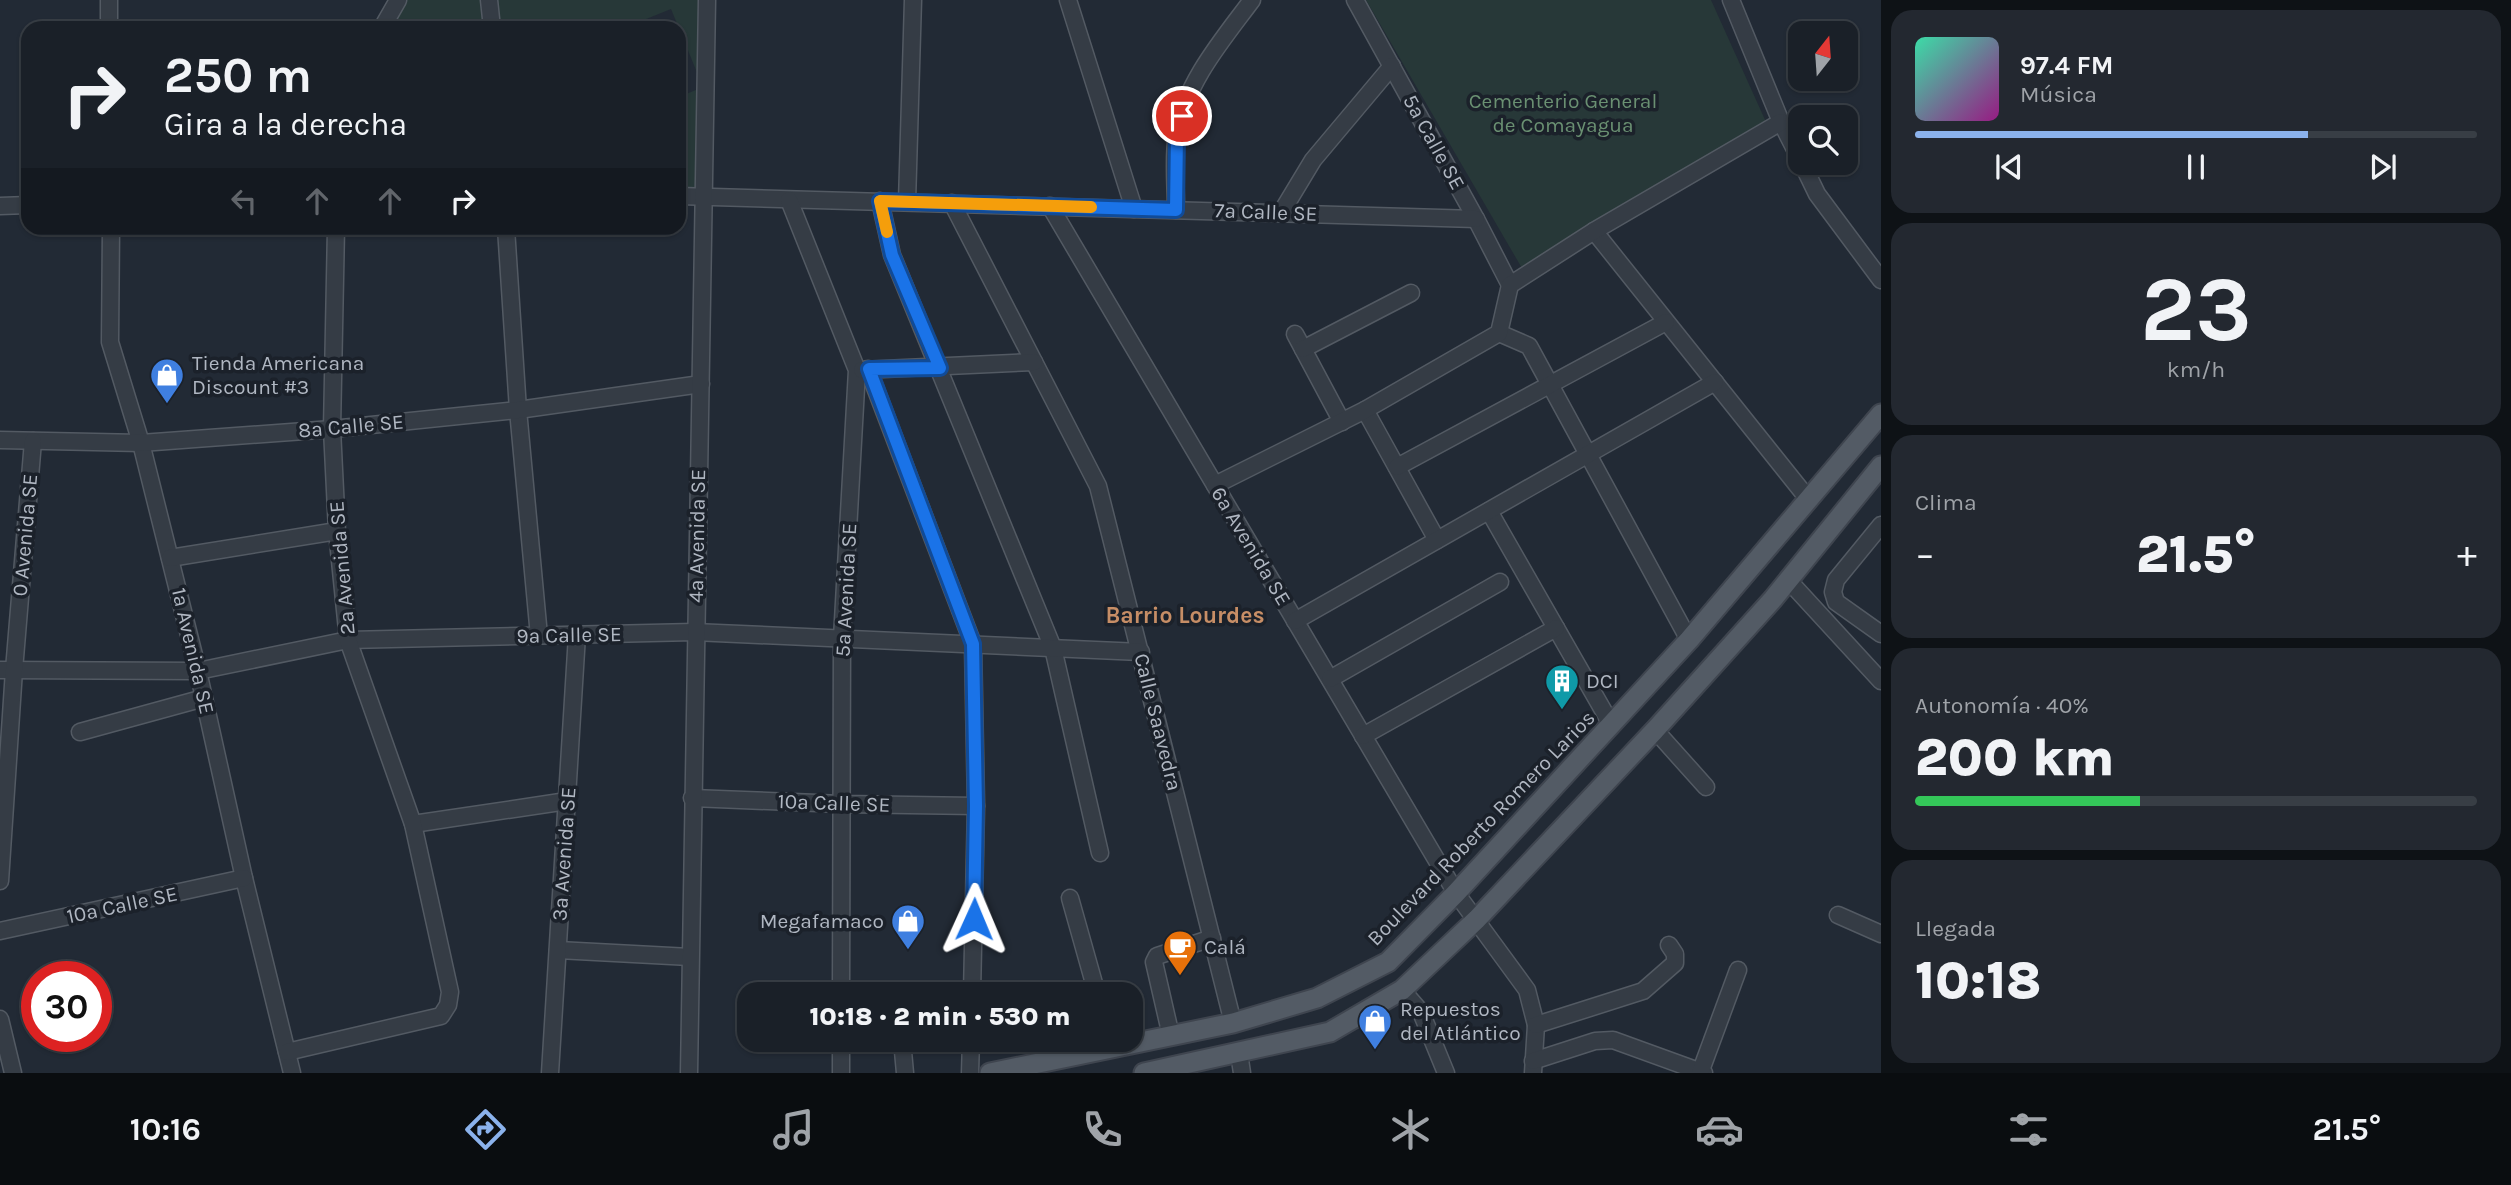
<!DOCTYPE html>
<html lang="es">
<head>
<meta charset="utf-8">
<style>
	body { margin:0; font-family:Karla,sans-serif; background:#232830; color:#f1f3f6; height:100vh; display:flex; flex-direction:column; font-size:26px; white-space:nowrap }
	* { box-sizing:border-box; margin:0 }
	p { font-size:23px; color:#9fa3a8 }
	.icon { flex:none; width:38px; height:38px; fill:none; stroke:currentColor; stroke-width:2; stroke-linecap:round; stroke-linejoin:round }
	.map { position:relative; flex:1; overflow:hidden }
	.sheet { display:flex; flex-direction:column; gap:10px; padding:10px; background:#0e1216; width:630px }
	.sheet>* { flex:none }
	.guide { position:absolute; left:21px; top:21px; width:665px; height:214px; border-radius:21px; box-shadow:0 2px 5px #0004,0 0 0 2px #383e45; background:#1a2028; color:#f1f3f6; overflow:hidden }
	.needle { width:46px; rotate:17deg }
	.controls { position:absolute; left:1788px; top:21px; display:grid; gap:14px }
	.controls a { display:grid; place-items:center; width:70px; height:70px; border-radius:14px; background:#1a2028; box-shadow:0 2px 5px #0004,0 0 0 2px #383e45; font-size:35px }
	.speed { position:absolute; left:21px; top:961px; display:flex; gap:14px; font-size:35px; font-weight:700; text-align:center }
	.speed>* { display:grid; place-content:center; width:91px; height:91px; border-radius:50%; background:#1a2028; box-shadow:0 2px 5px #0004,0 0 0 2px #383e45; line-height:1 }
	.speed .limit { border:10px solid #d22; background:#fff; color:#111 }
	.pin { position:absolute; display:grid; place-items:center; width:60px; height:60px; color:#fff; margin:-30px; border:4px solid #fff; border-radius:50%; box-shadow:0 2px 7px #0007 }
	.me { position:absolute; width:77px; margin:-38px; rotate:1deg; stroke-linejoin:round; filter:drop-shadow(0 0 5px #0008) }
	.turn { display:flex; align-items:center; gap:24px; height:147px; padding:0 28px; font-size:32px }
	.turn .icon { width:91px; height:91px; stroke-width:2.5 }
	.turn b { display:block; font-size:49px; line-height:60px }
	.lanes { display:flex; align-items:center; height:66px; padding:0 28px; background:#0003; justify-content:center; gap:35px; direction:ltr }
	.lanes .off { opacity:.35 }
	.big { font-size:52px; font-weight:800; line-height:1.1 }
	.sheet .widget { flex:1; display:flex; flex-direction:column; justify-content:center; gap:10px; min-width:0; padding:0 24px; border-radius:21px; background:#232830 }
	.sheet .dial { align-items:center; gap:0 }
	.dial b { font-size:91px; line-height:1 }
	.song { display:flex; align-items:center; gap:21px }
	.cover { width:84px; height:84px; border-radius:10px; background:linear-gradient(135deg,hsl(160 70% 55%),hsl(310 70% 35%)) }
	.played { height:7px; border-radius:4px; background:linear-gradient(90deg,#8bb2ec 70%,#383e45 70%) }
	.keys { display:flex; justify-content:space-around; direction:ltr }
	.heat { display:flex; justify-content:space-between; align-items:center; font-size:38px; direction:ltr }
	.charge { height:10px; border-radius:5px; background:linear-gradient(90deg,#34c759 40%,#383e45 0) }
	.trip { position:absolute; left:737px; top:982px; width:406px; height:70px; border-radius:21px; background:#1a2028; box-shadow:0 2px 5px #0004,0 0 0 2px #383e45; font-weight:800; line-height:70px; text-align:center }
	.dock { display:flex; height:112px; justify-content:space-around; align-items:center; background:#0a0d10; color:#9fa3a8 }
	.dock .icon { width:49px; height:49px }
	.dock .on { color:#8bb2ec }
	.dock b { font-size:32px; color:#f1f3f6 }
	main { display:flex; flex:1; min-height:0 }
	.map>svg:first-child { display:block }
	.green { fill:#273838 }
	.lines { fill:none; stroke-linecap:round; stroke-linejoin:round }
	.minor-casing { stroke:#535a63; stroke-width:19 }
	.major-casing { stroke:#3f454f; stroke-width:23 }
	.minor { stroke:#353c45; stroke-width:16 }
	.major { stroke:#535b65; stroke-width:19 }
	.route-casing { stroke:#114b97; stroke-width:18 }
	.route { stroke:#1a73e8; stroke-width:12 }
	.slow { stroke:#f59e0b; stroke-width:12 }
	.labels { text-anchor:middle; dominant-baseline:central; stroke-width:7; stroke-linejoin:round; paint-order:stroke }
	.park-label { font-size:21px; fill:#6a9072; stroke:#1b212a }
	.street-label { font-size:21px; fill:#b0b7c2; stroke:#1b212a }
	.poi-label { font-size:21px; fill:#b0b7c2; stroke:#1b212a; text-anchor:start }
	.neighbourhood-label { font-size:23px; font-weight:bold; fill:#c78e66; stroke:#1b212a }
</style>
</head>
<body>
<main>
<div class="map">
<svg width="1881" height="1073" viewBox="0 0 1881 1073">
	<rect width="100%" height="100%" fill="#222a35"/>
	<!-- green -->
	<g class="green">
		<polygon points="405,0 698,0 703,87 699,192 679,192 679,97 703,87 671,9 624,28 390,28"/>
		<polygon points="1366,0 1711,0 1766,122 1523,270"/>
	</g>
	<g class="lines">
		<!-- minor casing -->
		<g class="minor-casing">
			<g id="minor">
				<polyline points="109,0 109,28"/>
				<polyline points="489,0 492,28"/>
				<polyline points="1068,0 1134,209"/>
				<polyline points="1355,0 1476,219 1510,285"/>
				<polyline points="1731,0 1781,122 1801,161"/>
				<polyline points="382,28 398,0"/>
				<polyline points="1802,163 1817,194 1881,280"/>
				<polyline points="679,196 1476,219"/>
				<polyline points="789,200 857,370 842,638 841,994"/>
				<polyline points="880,201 892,255 1053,648 1100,853"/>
				<polyline points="907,202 913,0"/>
				<polyline points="952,203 1098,486 1233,1023"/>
				<polyline points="0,206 28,205"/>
				<polyline points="1050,206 1456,893 1527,990 1536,1025 1533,1073"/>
				<path d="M1176 210C1176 185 1173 157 1177 133 1185 83 1223 39 1252 0"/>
				<polyline points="1281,213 1313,160 1392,66"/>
				<polyline points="111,228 110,342 141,443 198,671 244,878 292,1073"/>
				<polyline points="506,228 518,410 539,636"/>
				<polyline points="1594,231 1809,500"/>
				<polyline points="1499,333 1529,346 1689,640"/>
				<polyline points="1295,334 1342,422"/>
				<polyline points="1303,349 1411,293"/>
				<polyline points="868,369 973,644 976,806 972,994"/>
				<polyline points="862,370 1034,362"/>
				<polyline points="1365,410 1437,540"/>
				<polyline points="0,440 141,443 332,429 518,410 701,384"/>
				<polyline points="1397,467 1666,322"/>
				<polyline points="1215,485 1365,410 1499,333 1510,285 1594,231 1781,122"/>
				<polyline points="1489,511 1611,724"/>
				<polyline points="1881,525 1836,580 1833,592 1836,602 1881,634"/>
				<polyline points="170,558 337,531"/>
				<polyline points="1789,581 1881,681"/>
				<polyline points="1295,621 1715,382"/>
				<polyline points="0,670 198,671 348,640 694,632 1141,652"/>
				<polyline points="1330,679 1500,582"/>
				<polyline points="1655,730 1706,787"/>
				<polyline points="80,732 204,698"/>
				<polyline points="1363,736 1556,628"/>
				<polyline points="692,798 842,804 976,806"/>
				<polyline points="413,824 567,801"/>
				<polyline points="0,881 14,670 33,441"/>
				<polyline points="1070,898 1097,994"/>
				<polyline points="1838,915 1881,934"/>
				<polyline points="0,931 244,878"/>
				<polyline points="558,950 690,957"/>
				<polyline points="1402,990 1421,1012 1446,1073"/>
				<polyline points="0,1019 13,1073"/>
				<polyline points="1536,1025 1643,991 1675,963 1675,954 1669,945"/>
				<polyline points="1171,1036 1154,962 1157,956 1212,938"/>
				<polyline points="902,1040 905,1073"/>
				<polyline points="287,1052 441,1016 448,1005 450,992 413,824 348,640 337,531 332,429 336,228"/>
				<polyline points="1239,1053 1242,1073"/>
				<polyline points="1533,1061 1595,1041 1613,1040 1704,1073"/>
				<polyline points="550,1073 577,635"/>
				<polyline points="689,1073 707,0"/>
				<polyline points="841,1073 841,1040"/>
				<polyline points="970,1073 971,1040"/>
				<polyline points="1700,1073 1738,970"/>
			</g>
		</g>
		<!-- major casing -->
		<g class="major-casing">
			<g id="major">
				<polyline points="990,1073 1233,1023 1317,998 1388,962 1456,893 1689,640 1881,414"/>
				<polyline points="1144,1073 1330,1032 1402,990 1477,919 1655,730 1773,599 1881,466"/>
			</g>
		</g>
		<!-- minor -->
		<use href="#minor" class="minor"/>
		<!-- major -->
		<use href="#major" class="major"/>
	</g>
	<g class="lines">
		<!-- route casing -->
		<g class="route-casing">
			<polyline id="route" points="974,919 976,806 973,644 869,369 940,368 892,255 880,201 1176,210 1177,133 1182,116"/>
		</g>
		<!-- route -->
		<use href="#route" class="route"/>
		<!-- slow -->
		<polyline class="slow" points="887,232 880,201 1091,207"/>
	</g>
	<!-- icons -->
	<defs>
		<g id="shop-pin" transform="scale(1.75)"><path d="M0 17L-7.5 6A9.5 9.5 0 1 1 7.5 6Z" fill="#3f7fe0" stroke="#1b212a"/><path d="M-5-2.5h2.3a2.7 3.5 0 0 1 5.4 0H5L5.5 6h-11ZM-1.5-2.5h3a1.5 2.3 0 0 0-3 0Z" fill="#fff"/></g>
		<g id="building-pin" transform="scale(1.75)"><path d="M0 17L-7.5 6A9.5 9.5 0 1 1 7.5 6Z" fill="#0f9aa8" stroke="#1b212a"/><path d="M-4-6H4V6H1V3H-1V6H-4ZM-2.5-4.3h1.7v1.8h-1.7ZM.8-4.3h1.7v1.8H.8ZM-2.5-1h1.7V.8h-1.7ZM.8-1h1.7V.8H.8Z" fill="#fff"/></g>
		<g id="cafe-pin" transform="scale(1.75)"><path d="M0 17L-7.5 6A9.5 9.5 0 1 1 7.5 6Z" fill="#e8710a" stroke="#1b212a"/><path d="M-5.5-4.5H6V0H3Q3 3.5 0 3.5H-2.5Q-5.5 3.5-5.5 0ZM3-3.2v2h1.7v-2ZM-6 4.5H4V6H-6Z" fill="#fff"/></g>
	</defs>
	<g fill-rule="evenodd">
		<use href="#shop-pin" x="167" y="375"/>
		<use href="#building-pin" x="1562" y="681"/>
		<use href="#shop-pin" x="908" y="921"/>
		<use href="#cafe-pin" x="1180" y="947"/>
		<use href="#shop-pin" x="1375" y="1021"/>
	</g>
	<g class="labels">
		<!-- park labels -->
		<g class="park-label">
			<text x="1563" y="101">Cementerio General<tspan x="1563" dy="24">de Comayagua</tspan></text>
		</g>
		<!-- street labels -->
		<g class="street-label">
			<text transform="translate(1434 142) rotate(61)">5a Calle SE</text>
			<text transform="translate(1266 212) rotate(2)">7a Calle SE</text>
			<text transform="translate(351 426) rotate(-5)">8a Calle SE</text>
			<text transform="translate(25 535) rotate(-85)">0 Avenida SE</text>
			<text transform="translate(697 536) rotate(-89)">4a Avenida SE</text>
			<text transform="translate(1251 546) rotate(59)">6a Avenida SE</text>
			<text transform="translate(342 568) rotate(-95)">2a Avenida SE</text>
			<text transform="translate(846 590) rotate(-87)">5a Avenida SE</text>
			<text transform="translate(569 635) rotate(-1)">9a Calle SE</text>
			<text transform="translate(193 651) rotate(77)">1a Avenida SE</text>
			<text transform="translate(1158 722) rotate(76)">Calle Saavedra</text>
			<text transform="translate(834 803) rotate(2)">10a Calle SE</text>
			<text transform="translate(1481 828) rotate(-46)">Boulevard Roberto Romero Larios</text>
			<text transform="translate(564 854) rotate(-86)">3a Avenida SE</text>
			<text transform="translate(122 905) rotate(-12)">10a Calle SE</text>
		</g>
		<!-- poi labels -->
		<g class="poi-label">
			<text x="192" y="363">Tienda Americana<tspan x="192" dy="24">Discount #3</tspan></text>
			<text x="1586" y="681">DCI</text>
			<text x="884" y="921" text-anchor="end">Megafamaco</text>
			<text x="1204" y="947">Calá</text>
			<text x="1400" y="1009">Repuestos<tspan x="1400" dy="24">del Atlántico</tspan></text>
		</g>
		<!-- neighbourhood labels -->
		<g class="neighbourhood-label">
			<text x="1185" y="615">Barrio Lourdes</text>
		</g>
	</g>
</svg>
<div class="controls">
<a><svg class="needle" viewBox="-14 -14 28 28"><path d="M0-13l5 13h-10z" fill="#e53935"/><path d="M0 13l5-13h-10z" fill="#9fa3a8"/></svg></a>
<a><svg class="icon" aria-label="search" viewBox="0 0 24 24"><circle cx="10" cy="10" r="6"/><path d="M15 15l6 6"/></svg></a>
</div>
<div class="speed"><div class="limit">30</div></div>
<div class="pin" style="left:1182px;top:116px;background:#d93025"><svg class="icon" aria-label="arrive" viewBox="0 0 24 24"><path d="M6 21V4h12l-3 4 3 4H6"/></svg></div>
<svg class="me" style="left:974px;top:919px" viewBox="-20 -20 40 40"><path d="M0-17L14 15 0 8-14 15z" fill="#1a73e8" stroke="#fff" stroke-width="4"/></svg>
<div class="trip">10:18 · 2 min · 530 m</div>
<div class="guide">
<div class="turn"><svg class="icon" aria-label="right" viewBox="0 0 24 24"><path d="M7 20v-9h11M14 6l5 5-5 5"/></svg><div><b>250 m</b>Gira a la derecha</div></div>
<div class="lanes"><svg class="icon off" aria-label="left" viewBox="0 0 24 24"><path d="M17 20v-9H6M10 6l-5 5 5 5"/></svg><svg class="icon off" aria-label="ahead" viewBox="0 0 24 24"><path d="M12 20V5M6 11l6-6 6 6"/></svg><svg class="icon off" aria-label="ahead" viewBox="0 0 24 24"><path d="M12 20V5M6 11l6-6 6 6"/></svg><svg class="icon" aria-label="right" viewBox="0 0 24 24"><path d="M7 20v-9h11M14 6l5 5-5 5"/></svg></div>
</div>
</div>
<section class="sheet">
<div class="widget">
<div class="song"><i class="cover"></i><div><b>97.4 FM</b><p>Música</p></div></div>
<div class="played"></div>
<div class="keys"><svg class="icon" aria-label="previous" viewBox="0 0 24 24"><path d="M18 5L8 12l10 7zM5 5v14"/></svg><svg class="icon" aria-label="pause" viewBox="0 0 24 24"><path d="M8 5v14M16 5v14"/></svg><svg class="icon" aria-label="next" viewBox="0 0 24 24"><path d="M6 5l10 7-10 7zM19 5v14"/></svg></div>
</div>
<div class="widget dial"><b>23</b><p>km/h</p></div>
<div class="widget"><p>Clima</p>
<div class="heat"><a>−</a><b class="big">21.5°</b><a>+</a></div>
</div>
<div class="widget"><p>Autonomía · 40%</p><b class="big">200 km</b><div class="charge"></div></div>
<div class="widget"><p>Llegada</p><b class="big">10:18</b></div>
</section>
</main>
<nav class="dock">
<b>10:16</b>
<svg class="icon on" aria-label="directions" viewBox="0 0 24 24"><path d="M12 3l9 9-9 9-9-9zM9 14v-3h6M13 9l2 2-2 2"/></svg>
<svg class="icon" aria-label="music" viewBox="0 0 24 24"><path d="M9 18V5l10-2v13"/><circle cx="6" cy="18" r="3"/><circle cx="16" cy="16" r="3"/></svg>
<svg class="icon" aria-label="phone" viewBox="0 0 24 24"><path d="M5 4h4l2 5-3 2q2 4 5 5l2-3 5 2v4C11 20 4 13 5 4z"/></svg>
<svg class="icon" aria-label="climate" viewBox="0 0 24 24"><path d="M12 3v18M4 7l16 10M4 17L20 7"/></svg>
<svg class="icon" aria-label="car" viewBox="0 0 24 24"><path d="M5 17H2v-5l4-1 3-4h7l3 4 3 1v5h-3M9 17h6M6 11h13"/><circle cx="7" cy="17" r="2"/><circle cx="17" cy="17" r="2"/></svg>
<svg class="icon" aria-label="filters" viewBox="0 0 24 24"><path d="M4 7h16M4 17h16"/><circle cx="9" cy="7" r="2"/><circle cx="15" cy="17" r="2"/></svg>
<b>21.5°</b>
</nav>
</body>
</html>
